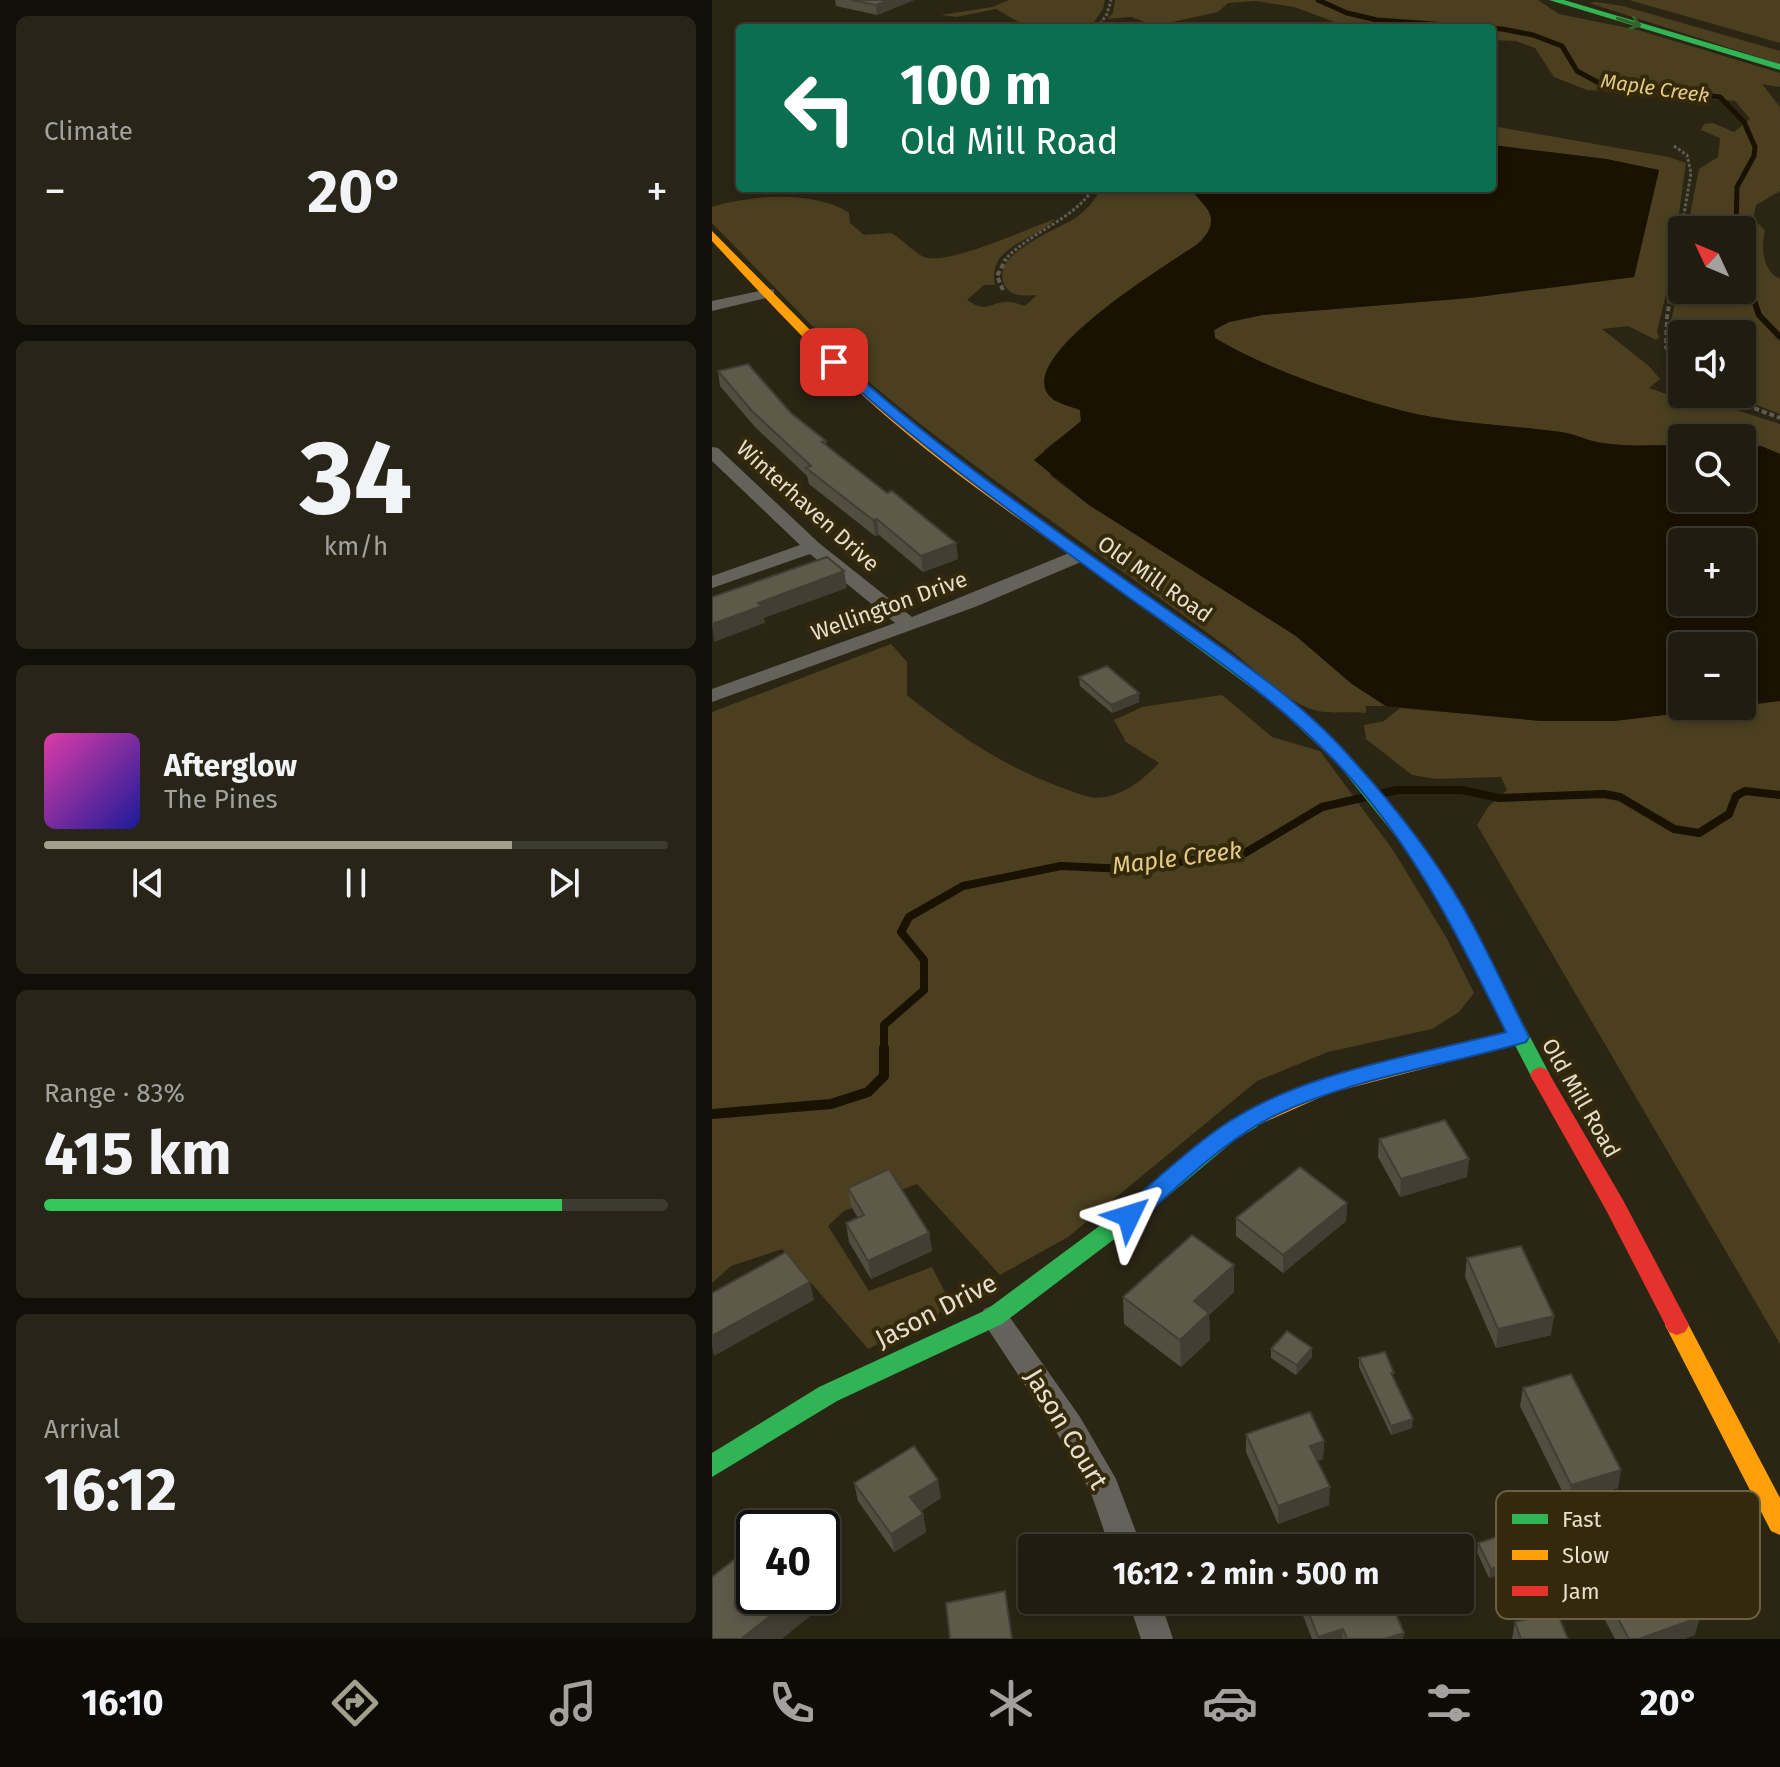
<!DOCTYPE html>
<html lang="en">
<head>
<meta charset="utf-8">
<style>
	body { margin:0; font-family:"Fira Sans",sans-serif; background:#282518; color:#f1f3f6; height:100vh; display:flex; flex-direction:column; font-size:30px; white-space:nowrap }
	* { box-sizing:border-box; margin:0 }
	p { font-size:26px; color:#a2a19e }
	.icon { flex:none; width:44px; height:44px; fill:none; stroke:currentColor; stroke-width:2; stroke-linecap:round; stroke-linejoin:round }
	.map { position:relative; flex:1; overflow:hidden }
	.details { display:flex; flex-direction:column; gap:16px; padding:16px; background:#120f08; width:712px }
	.details>* { flex:none }
	.top-card { position:absolute; left:24px; top:24px; width:760px; height:168px; border-radius:8px; box-shadow:0 4px 12px #0003,0 0 0 2px #3d3a2f; background:#0b6e4f; color:#fff; overflow:hidden }
	.needle { width:52px; rotate:314deg }
	.fabs { position:absolute; left:956px; top:216px; display:grid; gap:16px }
	.fabs a { display:grid; place-items:center; width:88px; height:88px; border-radius:8px; background:#201c0f; box-shadow:0 4px 12px #0003,0 0 0 2px #3d3a2f; font-size:40px }
	.speed { position:absolute; left:24px; top:1510px; display:flex; gap:16px; font-size:40px; font-weight:700; text-align:center }
	.speed>* { display:grid; place-content:center; width:104px; height:104px; border-radius:50%; background:#201c0f; box-shadow:0 4px 12px #0003,0 0 0 2px #3d3a2f; line-height:1 }
	.speed .limit { border:4px solid #111; border-radius:12px; background:#fff; color:#111 }
	.pin { position:absolute; display:grid; place-items:center; width:68px; height:68px; color:#fff; margin:-34px; border-radius:16px; box-shadow:0 4px 12px #0006 }
	.me { position:absolute; width:88px; margin:-44px; rotate:49deg; stroke-linejoin:round; filter:drop-shadow(0 0 6px #0008) }
	.turn { display:flex; align-items:center; gap:28px; height:168px; padding:0 32px; font-size:36px }
	.turn .icon { width:104px; height:104px; stroke-width:2.5 }
	.turn b { display:block; font-size:56px; line-height:68px }
	.big { font-size:60px; font-weight:700; line-height:1.1 }
	.details .widget { flex:1; display:flex; flex-direction:column; justify-content:center; gap:12px; min-width:0; padding:0 28px; border-radius:12px; background:#282518 }
	.details .dial { align-items:center; gap:0 }
	.dial b { font-size:104px; line-height:1 }
	.song { display:flex; align-items:center; gap:24px }
	.cover { width:96px; height:96px; border-radius:12px; background:linear-gradient(135deg,hsl(320 70% 55%),hsl(240 70% 35%)) }
	.played { height:8px; border-radius:4px; background:linear-gradient(90deg,#a49e8c 75%,#3d3a2f 75%) }
	.keys { display:flex; justify-content:space-around; direction:ltr }
	.heat { display:flex; justify-content:space-between; align-items:center; font-size:44px; direction:ltr }
	.charge { height:12px; border-radius:6px; background:linear-gradient(90deg,#34c759 83%,#3d3a2f 0) }
	.trip { position:absolute; left:306px; top:1534px; width:456px; height:80px; border-radius:8px; background:#201c0f; box-shadow:0 4px 12px #0003,0 0 0 2px #3d3a2f; font-weight:700; line-height:80px; text-align:center }
	.menu { display:flex; height:128px; justify-content:space-around; align-items:center; background:#0d0b06; color:#a2a19e }
	.menu .icon { width:56px; height:56px }
	.menu .on { color:#a49e8c }
	.menu b { font-size:36px; color:#f1f3f6 }
	main { display:flex; flex:1; min-height:0 }
	.map>svg:first-child { display:block }
	.green { fill:#4b3f1f }
	.water { fill:#191102; fill-rule:evenodd }
	.lines { fill:none; stroke-linecap:round; stroke-linejoin:round }
	.stream-far3 { stroke:#191102; stroke-width:5 }
	.stream-far2 { stroke:#191102; stroke-width:6 }
	.stream-far1 { stroke:#191102; stroke-width:8 }
	.stream { stroke:#191102; stroke-width:10 }
	.path-far1 { stroke:#5e5b51; stroke-width:3; stroke-dasharray:3 2; stroke-linecap:butt }
	.path { stroke:#5e5b51; stroke-width:4; stroke-dasharray:5 3; stroke-linecap:butt }
	.street { fill:#65625b; fill-rule:evenodd }
	.fast { fill:#30b455; fill-rule:evenodd }
	.slow { fill:#ff9f0a; fill-rule:evenodd }
	.jam { fill:#e5322d; fill-rule:evenodd }
	.wall { fill:#514d3f }
	.shaded-wall { fill:#423e33 }
	.building { fill:#5e5949; stroke:#423e33; stroke-width:2 }
	.oneway { stroke:#326129 }
	.route { fill:#1a73e8; stroke:#114b97; stroke-width:2 }
	.labels { text-anchor:middle; dominant-baseline:central; stroke-width:8; stroke-linejoin:round; paint-order:stroke }
	.far-water-label { font-size:20px; font-style:italic; fill:#e4ca85; stroke:#342a0b }
	.street-label { font-size:22px; fill:#e5dfcd; stroke:#342a0b }
	.water-label { font-size:24px; font-style:italic; fill:#e4ca85; stroke:#342a0b }
	.near-street-label { font-size:26px; fill:#e5dfcd; stroke:#342a0b }
	.key { fill:#342a0b; stroke:#696045; stroke-width:2 }
	.key-label { font-size:22px; fill:#e5dfcd }
</style>
</head>
<body>
<main>
<section class="details">
<div class="widget"><p>Climate</p>
<div class="heat"><a>−</a><b class="big">20°</b><a>+</a></div>
</div>
<div class="widget dial"><b>34</b><p>km/h</p></div>
<div class="widget">
<div class="song"><i class="cover"></i><div><b>Afterglow</b><p>The Pines</p></div></div>
<div class="played"></div>
<div class="keys"><svg class="icon" aria-label="previous" viewBox="0 0 24 24"><path d="M18 5L8 12l10 7zM5 5v14"/></svg><svg class="icon" aria-label="pause" viewBox="0 0 24 24"><path d="M8 5v14M16 5v14"/></svg><svg class="icon" aria-label="next" viewBox="0 0 24 24"><path d="M6 5l10 7-10 7zM19 5v14"/></svg></div>
</div>
<div class="widget"><p>Range · 83%</p><b class="big">415 km</b><div class="charge"></div></div>
<div class="widget"><p>Arrival</p><b class="big">16:12</b></div>
</section>
<div class="map">
<svg width="1068" height="1639" viewBox="0 0 1068 1639">
	<rect width="100%" height="100%" fill="#2b2514"/>
	<!-- green -->
	<g class="green">
		<polygon points="297,0 393,0 391,9 378,28 317,28 284,9 245,17 229,15 280,7"/>
		<path d="M403 0H826L847 14 926 30 1068 73V87L1050 84 1068 107V191L1044 205 1041 219 1053 230C1049 248 1050 270 1068 279V414L1016 394H1030V334H970V354L958 325 964 298 959 273 945 331 947 338 944 340 916 326 890 329 937 366 948 379 937 388 991 407H1015L1068 424V454L1049 446 1030 445V438H970V445C944 445 917 447 890 443 876 441 863 434 849 432 797 425 743 424 691 411 633 396 555 369 503 338L502 330 517 322 550 315 757 298 922 277 947 170 894 159 780 145V126L957 157 974 163 959 271 967 272 970 259V290H1030V230H975L987 169 1006 157 1008 138 989 130 992 124 1001 123 1022 132 1038 119 1023 101 875 90 842 77 823 48 804 41 780 40V28H639L582 7 543 1 516 3 506 12 456 23 466 28H389L396 25H441L419 17 395 19 401 13Z"/>
		<polygon points="917,0 1068,0 1068,43"/>
		<polygon points="884,2 911,6 1068,51 1068,64 877,3"/>
		<path d="M388 188H478L500 215V228L342 400 368 410 369 422 332 450 339 476 377 505 584 636 640 684 674 706H654V713C639 711 621 714 606 711 576 705 537 663 512 645 390 554 262 472 146 373L0 223V207C37 195 103 190 137 213L138 223 152 235 179 233C191 239 203 255 215 258 242 263 315 229 343 219 322 242 275 245 283 285H272L255 300C275 313 274 304 293 302 299 301 307 304 313 306L325 295C313 296 298 297 292 284 278 253 346 230 365 217 375 209 384 200 388 188Z"/>
		<path d="M179 644 195 662V695C242 733 291 766 348 787 357 790 368 795 378 797 405 801 430 781 447 763L414 742 402 720 430 707 510 695 560 737 608 751 681 850 734 937 762 993 747 1012 720 1029 616 1052 545 1081 356 1237 288 1275 205 1184 132 1211 116 1226 157 1291 220 1267 235 1296 226 1315 156 1349 70 1249 19 1266 0 1283V712Z"/>
		<polygon points="1068,701 1068,1344 765,825 776,807 795,790 789,777 724,779 700,775 654,739 652,725 672,721 688,708 829,721 902,721"/>
	</g>
	<!-- water -->
	<path class="water" d="M780 145 894 159 947 170 922 277 757 298 550 315 517 322 502 330 503 338C554 369 633 396 691 411 743 424 797 425 849 432 863 434 876 441 890 443 917 447 944 445 970 445V498H1030V445L1049 446 1068 454V701L902 721H829L674 706 640 684 584 636 377 505 322 460 369 421 368 410C356 405 337 403 333 388 321 345 458 263 490 241 509 215 495 210 478 188H780ZM970 542H1030V602H970ZM970 646H1030V706H970Z"/>
	<g class="lines">
		<!-- stream-far3 -->
		<polyline class="stream-far3" points="606,0 635,13 665,20 790,29 821,35 850,46 865,71 887,83 1008,97 1032,122 1043,147 1042,156 1025,187 1024,230"/>
		<!-- stream-far2 -->
		<polyline class="stream-far2" points="1030,265 1047,315 1068,337"/>
		<!-- stream-far1 -->
		<polyline class="stream-far1" points="172,1050 172,1025 212,990 212,960 189,932 197,917 251,886 349,866 415,869 533,853 610,807 685,790 750,790 787,798 892,794 908,797 962,829 987,833 1017,814 1024,796 1033,791 1068,795"/>
		<!-- stream -->
		<polyline class="stream" points="0,1114 119,1104 156,1092 172,1076 172,1048"/>
		<!-- path-far1 -->
		<g class="path-far1">
			<polyline points="385,28 395,14 399,0"/>
			<polyline points="962,146 975,155 979,173 964,261"/>
			<path d="M292 261C318 231 359 222 382 188"/>
		</g>
		<!-- path -->
		<g class="path">
			<polyline points="965,259 955,317 954,347 970,373"/>
			<polyline points="291,290 285,276 294,259"/>
			<polyline points="1005,394 1068,418"/>
		</g>
		<!-- street -->
		<g class="street">
			<polygon points="57,289 62,290 62,296 0,311 0,301"/>
			<polygon points="0,447 6,448 107,543 200,617 362,551 369,549 378,555 376,559 263,607 0,702 0,689 183,623 98,554 0,588 0,576 88,545 0,461"/>
			<polygon points="282,1305 292,1309 368,1417 404,1479 430,1548 398,1548 379,1493 346,1435 268,1317 272,1309"/>
			<polygon points="416,1600 448,1600 461,1639 429,1639"/>
		</g>
		<!-- fast -->
		<g class="fast">
			<polygon points="837,0 852,0 1068,64 1068,70"/>
			<polygon points="382,560 575,697 637,755 697,830 748,903 838,1075 835,1080 821,1080 732,908 685,838 625,763 563,705 377,568 374,565"/>
			<polygon points="537,1113 545,1115 548,1121 545,1127 524,1139 425,1222 290,1324 125,1401 0,1477 0,1453 107,1387 274,1310 409,1210 508,1127"/>
		</g>
		<!-- slow -->
		<g class="slow">
			<path d="M0 231 110 342 177 404 254 466 387 562V568H377C305 518 233 468 167 410 108 358 54 299 0 241Z"/>
			<polygon points="807,1030 814,1032 817,1037 814,1042 618,1093 537,1129 529,1127 526,1121 529,1115 605,1082"/>
			<polygon points="965,1315 973,1318 1068,1498 1068,1535 1059,1531 953,1325 957,1318"/>
		</g>
		<!-- jam -->
		<polygon class="jam" points="828,1067 835,1070 911,1200 977,1325 973,1332 965,1335 957,1332 894,1210 818,1075 821,1070"/>
	</g>
	<!-- wall -->
	<g class="wall">
		<polygon points="123,0 202,0 165,15 124,6"/>
		<polygon points="6,371 79,413 114,441 114,445 175,493 244,543 246,559 211,572 167,535 163,536 97,484 95,476 43,427 8,386"/>
		<polygon points="367,677 427,702 400,713 368,686"/>
		<polygon points="667,1139 755,1177 688,1197 666,1157"/>
		<polygon points="136,1188 217,1233 220,1251 159,1279 137,1242 134,1223 146,1218 139,1206"/>
		<polygon points="635,1203 634,1221 571,1273 524,1236 524,1218"/>
		<polygon points="755,1258 839,1335 784,1348 753,1277"/>
		<polygon points="522,1265 522,1292 497,1315 498,1340 469,1367 412,1324 411,1297"/>
		<polygon points="559,1349 600,1357 584,1375 559,1358"/>
		<polygon points="647,1358 681,1379 700,1428 679,1435 647,1367"/>
		<polygon points="811,1388 906,1488 856,1503 808,1406"/>
		<polygon points="534,1434 612,1441 611,1459 605,1461 617,1505 566,1524 534,1452"/>
		<polygon points="142,1483 229,1498 209,1511 211,1514 214,1532 182,1552 146,1501"/>
		<polygon points="886,1537 983,1635 972,1639 903,1639 893,1620 897,1602 906,1599 883,1555"/>
		<polygon points="766,1543 805,1569 777,1578 765,1552"/>
		<polygon points="587,1600 678,1600 691,1639 600,1639 587,1605"/>
		<polygon points="803,1622 856,1639 800,1639"/>
	</g>
	<!-- shaded-wall -->
	<g class="shaded-wall">
		<polygon points="177,0 202,0 165,15 164,5"/>
		<polygon points="165,519 167,535 163,536 161,520"/>
		<polygon points="244,543 246,559 211,572 209,556"/>
		<polygon points="132,571 135,588 52,618 53,623 2,642 0,624 46,603"/>
		<polygon points="427,693 427,702 400,713 399,705"/>
		<polygon points="757,1159 755,1177 688,1197 689,1179"/>
		<polygon points="635,1203 634,1221 571,1273 571,1255"/>
		<polygon points="217,1233 220,1251 159,1279 156,1261"/>
		<polygon points="522,1265 522,1292 497,1315 498,1340 469,1367 468,1340 482,1301"/>
		<polygon points="98,1282 102,1300 2,1356 0,1347 0,1336"/>
		<polygon points="842,1316 839,1335 784,1348 786,1329"/>
		<polygon points="600,1348 600,1357 584,1375 585,1365"/>
		<polygon points="701,1419 700,1428 679,1435 679,1426"/>
		<polygon points="612,1441 611,1459 597,1464 598,1446"/>
		<polygon points="909,1470 906,1488 856,1503 859,1485"/>
		<polygon points="226,1480 229,1498 202,1515 198,1497"/>
		<polygon points="618,1487 617,1505 566,1524 566,1506"/>
		<polygon points="211,1514 214,1532 182,1552 179,1534"/>
		<polygon points="806,1560 805,1569 777,1578 779,1569"/>
		<polygon points="113,1573 119,1599 70,1639 29,1639 84,1596 110,1596 110,1575"/>
		<polygon points="988,1617 983,1635 972,1639 927,1639"/>
		<polygon points="631,1629 630,1639 606,1639 606,1637"/>
		<polygon points="692,1633 691,1639 673,1639"/>
	</g>
	<!-- building -->
	<g class="building">
		<polygon points="139,0 177,0 164,5"/>
		<polygon points="36,364 79,413 114,441 110,442 175,493 180,491 244,543 209,556 165,519 161,520 94,468 99,466 40,411 6,371"/>
		<polygon points="115,557 132,571 46,603 50,606 0,624 0,597"/>
		<polygon points="395,666 427,693 399,705 367,677"/>
		<polygon points="733,1120 757,1159 689,1179 667,1139"/>
		<polygon points="588,1167 635,1203 571,1255 524,1218"/>
		<polygon points="177,1169 217,1233 156,1261 134,1223 152,1215 136,1188"/>
		<polygon points="480,1235 522,1265 482,1301 497,1313 468,1340 411,1297"/>
		<polygon points="809,1246 842,1316 786,1329 755,1258"/>
		<polygon points="74,1252 98,1282 0,1336 0,1293"/>
		<polygon points="575,1331 600,1348 585,1365 559,1349"/>
		<polygon points="673,1352 682,1373 679,1373 701,1419 679,1426 647,1358"/>
		<polygon points="859,1374 909,1470 859,1485 811,1388"/>
		<polygon points="598,1412 612,1441 598,1446 618,1487 566,1506 534,1434"/>
		<polygon points="202,1446 226,1480 198,1497 211,1514 179,1534 142,1483"/>
		<polygon points="934,1521 988,1617 927,1639 917,1639 897,1602 918,1595 886,1537"/>
		<polygon points="794,1534 806,1560 779,1569 766,1543"/>
		<polygon points="42,1544 42,1596 84,1596 29,1639 0,1639 0,1577"/>
		<polygon points="293,1591 300,1639 238,1639 234,1603"/>
		<polygon points="592,1600 678,1600 692,1633 673,1639 635,1639 631,1629 606,1637"/>
		<polygon points="845,1612 856,1639 809,1639 803,1622"/>
	</g>
	<!-- one-way arrows -->
	<defs><path id="oneway-shaft" d="M-6 0H5M1.5-3L5.5 0L1.5 3" fill="none" stroke-width="1.6" stroke-linecap="round" stroke-linejoin="round" transform="scale(2)"/></defs>
	<use class="oneway" href="#oneway-shaft" transform="translate(917 22) rotate(17)"/>
	<!-- route -->
	<path class="route" d="M118 359H127C224 448 332 522 439 598 507 647 583 694 638 757 679 802 720 854 751 907 775 949 795 994 817 1037L814 1042C732 1066 644 1077 566 1114 513 1139 470 1184 425 1222L417 1225 409 1222 406 1216 409 1210C442 1182 474 1151 509 1127 588 1072 702 1056 794 1032 747 937 698 839 623 761 563 698 490 649 419 599 316 524 212 451 118 364Z"/>
	<g class="labels">
		<!-- far-water labels -->
		<g class="far-water-label">
			<text transform="translate(943 88) rotate(8)">Maple Creek</text>
		</g>
		<!-- street labels -->
		<g class="street-label">
			<text transform="translate(96 506) rotate(42)">Winterhaven Drive</text>
			<text transform="translate(443 579) rotate(35)">Old Mill Road</text>
			<text transform="translate(177 606) rotate(-20)">Wellington Drive</text>
			<text transform="translate(869 1098) rotate(60)">Old Mill Road</text>
		</g>
		<!-- water labels -->
		<g class="water-label">
			<text transform="translate(465 858) rotate(-7)">Maple Creek</text>
		</g>
		<!-- near-street labels -->
		<g class="near-street-label">
			<text transform="translate(224 1311) rotate(-27)">Jason Drive</text>
			<text transform="translate(354 1429) rotate(59)">Jason Court</text>
		</g>
	</g>
	<!-- legend -->
	<rect x="784" y="1491" width="264" height="128" rx="12" class="key"/>
	<rect x="800" y="1514" width="36" height="10" fill="#30b455"/>
	<rect x="800" y="1550" width="36" height="10" fill="#ff9f0a"/>
	<rect x="800" y="1586" width="36" height="10" fill="#e5322d"/>
	<g class="key-label">
		<text x="850" y="1527">Fast</text>
		<text x="850" y="1563">Slow</text>
		<text x="850" y="1599">Jam</text>
	</g>
</svg>
<div class="fabs">
<a><svg class="needle" viewBox="-14 -14 28 28"><path d="M0-13l5 13h-10z" fill="#e53935"/><path d="M0 13l5-13h-10z" fill="#a2a19e"/></svg></a>
<a><svg class="icon" aria-label="sound" viewBox="0 0 24 24"><path d="M4 9h4l5-4v14l-5-4H4zM17 9q2 3 0 6"/></svg></a>
<a><svg class="icon" aria-label="search" viewBox="0 0 24 24"><circle cx="10" cy="10" r="6"/><path d="M15 15l6 6"/></svg></a>
<a>+</a>
<a>−</a>
</div>
<div class="speed"><div class="limit">40</div></div>
<div class="pin" style="left:122px;top:362px;background:#d93025"><svg class="icon" aria-label="arrive" viewBox="0 0 24 24"><path d="M6 21V4h12l-3 4 3 4H6"/></svg></div>
<svg class="me" style="left:417px;top:1216px" viewBox="-20 -20 40 40"><path d="M0-17L14 15 0 8-14 15z" fill="#1a73e8" stroke="#fff" stroke-width="4"/></svg>
<div class="trip">16:12 · 2 min · 500 m</div>
<div class="top-card">
<div class="turn"><svg class="icon" aria-label="left" viewBox="0 0 24 24"><path d="M17 20v-9H6M10 6l-5 5 5 5"/></svg><div><b>100 m</b>Old Mill Road</div></div>
</div>
</div>
</main>
<nav class="menu">
<b>16:10</b>
<svg class="icon on" aria-label="directions" viewBox="0 0 24 24"><path d="M12 3l9 9-9 9-9-9zM9 14v-3h6M13 9l2 2-2 2"/></svg>
<svg class="icon" aria-label="music" viewBox="0 0 24 24"><path d="M9 18V5l10-2v13"/><circle cx="6" cy="18" r="3"/><circle cx="16" cy="16" r="3"/></svg>
<svg class="icon" aria-label="phone" viewBox="0 0 24 24"><path d="M5 4h4l2 5-3 2q2 4 5 5l2-3 5 2v4C11 20 4 13 5 4z"/></svg>
<svg class="icon" aria-label="climate" viewBox="0 0 24 24"><path d="M12 3v18M4 7l16 10M4 17L20 7"/></svg>
<svg class="icon" aria-label="car" viewBox="0 0 24 24"><path d="M5 17H2v-5l4-1 3-4h7l3 4 3 1v5h-3M9 17h6M6 11h13"/><circle cx="7" cy="17" r="2"/><circle cx="17" cy="17" r="2"/></svg>
<svg class="icon" aria-label="filters" viewBox="0 0 24 24"><path d="M4 7h16M4 17h16"/><circle cx="9" cy="7" r="2"/><circle cx="15" cy="17" r="2"/></svg>
<b>20°</b>
</nav>
</body>
</html>
